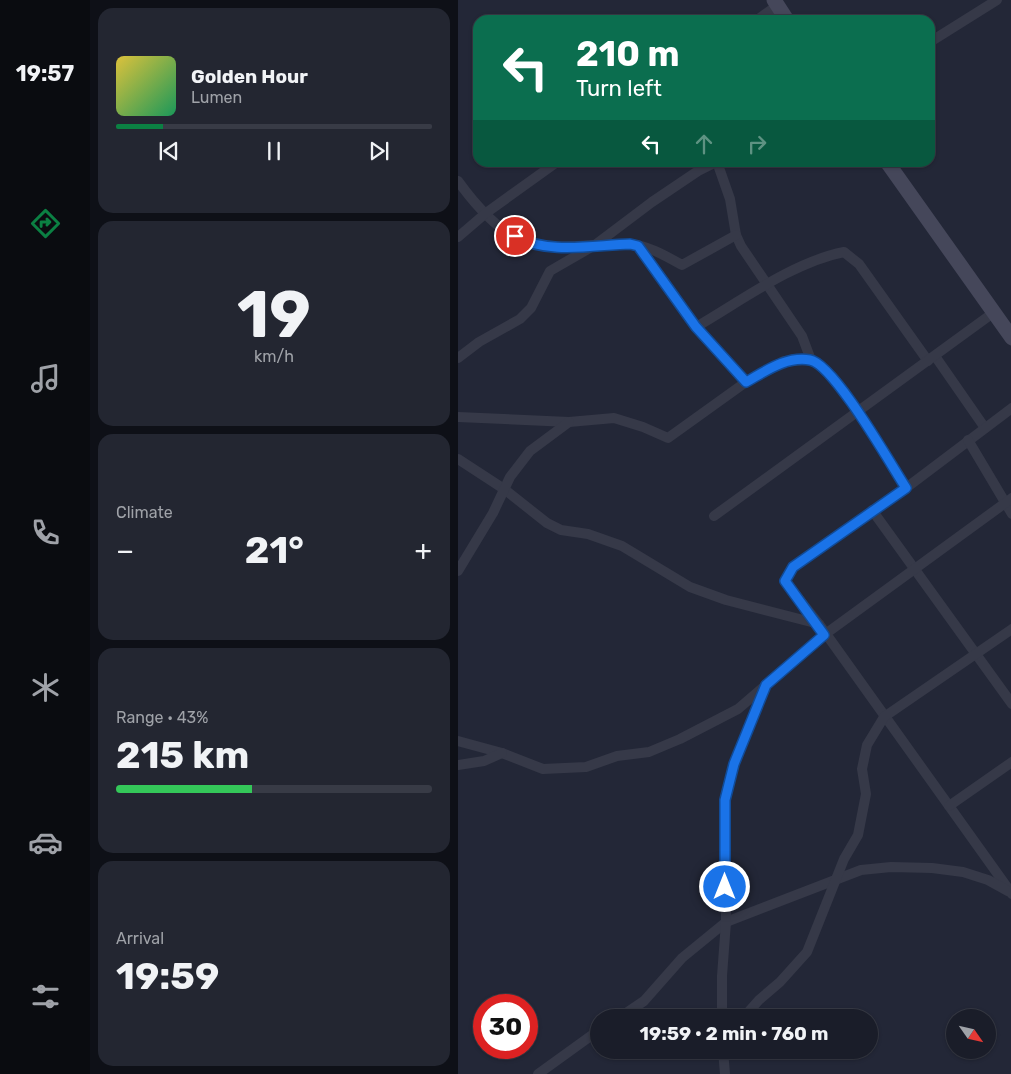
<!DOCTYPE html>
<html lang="en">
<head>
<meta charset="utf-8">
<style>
	body { margin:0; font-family:Rubik,sans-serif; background:#232631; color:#f1f3f6; height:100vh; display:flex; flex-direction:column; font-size:19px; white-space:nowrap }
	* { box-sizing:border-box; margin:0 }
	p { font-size:16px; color:#9fa2a8 }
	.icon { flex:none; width:28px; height:28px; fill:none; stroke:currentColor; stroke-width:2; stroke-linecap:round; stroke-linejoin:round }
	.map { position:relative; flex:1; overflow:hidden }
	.details { display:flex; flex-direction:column; gap:8px; padding:8px; background:#0e1017; width:368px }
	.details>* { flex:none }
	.top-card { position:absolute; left:15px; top:15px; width:462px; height:152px; border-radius:15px; box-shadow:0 1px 4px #0004,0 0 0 1px #383b46; background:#0b6e4f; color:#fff; overflow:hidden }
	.needle { width:32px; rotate:124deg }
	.fabs { position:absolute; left:488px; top:1009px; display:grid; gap:10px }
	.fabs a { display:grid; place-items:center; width:50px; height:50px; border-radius:50%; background:#1a1d29; box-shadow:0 1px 4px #0004,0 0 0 1px #383b46; font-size:25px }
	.speed { position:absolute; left:15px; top:994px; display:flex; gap:10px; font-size:25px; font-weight:700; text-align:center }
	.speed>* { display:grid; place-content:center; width:65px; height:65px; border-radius:50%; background:#1a1d29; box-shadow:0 1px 4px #0004,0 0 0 1px #383b46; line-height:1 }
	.speed .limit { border:8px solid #d22; background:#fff; color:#111 }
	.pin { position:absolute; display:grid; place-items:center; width:42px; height:42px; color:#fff; margin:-21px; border:2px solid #fff; border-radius:50%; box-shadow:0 1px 5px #0007 }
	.me { position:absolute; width:55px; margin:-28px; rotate:0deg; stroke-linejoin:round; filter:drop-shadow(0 0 4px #0008) }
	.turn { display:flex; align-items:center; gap:18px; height:105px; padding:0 20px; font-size:22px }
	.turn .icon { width:65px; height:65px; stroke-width:2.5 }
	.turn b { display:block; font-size:35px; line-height:42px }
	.lanes { display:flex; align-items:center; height:48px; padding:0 20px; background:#0003; justify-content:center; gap:25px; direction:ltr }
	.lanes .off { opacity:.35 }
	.big { font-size:38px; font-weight:700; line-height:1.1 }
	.details .tile { flex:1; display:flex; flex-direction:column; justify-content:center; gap:8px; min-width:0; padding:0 18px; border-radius:15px; background:#232631 }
	.details .dial { align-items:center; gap:0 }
	.dial b { font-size:65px; line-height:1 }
	.song { display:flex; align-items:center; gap:15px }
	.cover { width:60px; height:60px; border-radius:8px; background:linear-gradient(135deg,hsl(50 70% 55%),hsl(150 70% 35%)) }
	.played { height:5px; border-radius:2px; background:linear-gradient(90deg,#0b8043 15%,#383b46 15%) }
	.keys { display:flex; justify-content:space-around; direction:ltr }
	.heat { display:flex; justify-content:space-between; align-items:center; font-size:28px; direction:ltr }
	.charge { height:8px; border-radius:4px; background:linear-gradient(90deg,#34c759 43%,#383b46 0) }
	.trip { position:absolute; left:132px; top:1009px; width:288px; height:50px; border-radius:25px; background:#1a1d29; box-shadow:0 1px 4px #0004,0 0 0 1px #383b46; font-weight:700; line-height:50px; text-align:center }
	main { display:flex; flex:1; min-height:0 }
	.dock { display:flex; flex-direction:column; width:90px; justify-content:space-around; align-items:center; background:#0a0c10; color:#9fa2a8 }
	.dock .icon { width:35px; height:35px }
	.dock .selected { color:#0b8043 }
	.dock b { font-size:22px; color:#f1f3f6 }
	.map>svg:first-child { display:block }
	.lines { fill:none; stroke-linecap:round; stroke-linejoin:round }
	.street { stroke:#363948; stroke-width:10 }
	.secondary { stroke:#45475a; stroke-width:15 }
	.route-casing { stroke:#114b97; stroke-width:12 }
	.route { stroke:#1a73e8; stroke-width:9 }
</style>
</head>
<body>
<main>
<nav class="dock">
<b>19:57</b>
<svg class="icon selected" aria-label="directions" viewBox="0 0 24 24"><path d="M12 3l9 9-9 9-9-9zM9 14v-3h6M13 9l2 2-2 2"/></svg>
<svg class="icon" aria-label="music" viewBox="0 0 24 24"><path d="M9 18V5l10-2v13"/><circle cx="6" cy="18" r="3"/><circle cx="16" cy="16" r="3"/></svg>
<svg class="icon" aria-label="phone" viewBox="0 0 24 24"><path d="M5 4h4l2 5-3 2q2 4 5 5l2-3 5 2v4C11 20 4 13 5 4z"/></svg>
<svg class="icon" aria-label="climate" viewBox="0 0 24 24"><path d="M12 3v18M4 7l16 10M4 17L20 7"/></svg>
<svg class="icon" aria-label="car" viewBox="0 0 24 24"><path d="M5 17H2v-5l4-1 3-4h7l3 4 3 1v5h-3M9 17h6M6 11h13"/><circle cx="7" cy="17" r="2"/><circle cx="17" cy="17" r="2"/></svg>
<svg class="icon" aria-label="filters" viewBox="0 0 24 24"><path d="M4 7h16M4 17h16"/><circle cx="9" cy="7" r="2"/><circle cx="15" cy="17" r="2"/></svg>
</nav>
<section class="details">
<div class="tile">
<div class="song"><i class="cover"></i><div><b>Golden Hour</b><p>Lumen</p></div></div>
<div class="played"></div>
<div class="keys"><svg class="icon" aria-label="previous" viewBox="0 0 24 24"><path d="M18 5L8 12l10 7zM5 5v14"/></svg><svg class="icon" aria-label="pause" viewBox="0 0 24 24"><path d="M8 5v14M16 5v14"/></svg><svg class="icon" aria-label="next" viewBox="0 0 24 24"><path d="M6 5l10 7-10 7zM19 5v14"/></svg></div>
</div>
<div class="tile dial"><b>19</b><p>km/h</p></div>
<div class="tile"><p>Climate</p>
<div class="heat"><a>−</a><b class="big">21°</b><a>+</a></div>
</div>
<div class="tile"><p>Range · 43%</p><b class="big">215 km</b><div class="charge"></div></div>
<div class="tile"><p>Arrival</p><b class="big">19:59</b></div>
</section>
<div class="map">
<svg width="554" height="1074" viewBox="0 0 554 1074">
	<rect width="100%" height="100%" fill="#232737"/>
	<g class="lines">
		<!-- street -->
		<g class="street">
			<polyline points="299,20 320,5"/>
			<polyline points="472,42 539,0"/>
			<polyline points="259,162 272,199 278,235 283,246 344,336 353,360 369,371 400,411 448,488"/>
			<path d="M0 181C15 202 42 234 68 242 102 252 136 242 171 244 189 245 208 256 224 265L278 235"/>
			<polyline points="0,237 28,213 99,162"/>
			<polyline points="181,246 238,327 288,382"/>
			<path d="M238 327C283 301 335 262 386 252L401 264 470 361"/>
			<polyline points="477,356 527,428"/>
			<polyline points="0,358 21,342 62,319 73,308 92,271 137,245 194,202 240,171 258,162"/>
			<polyline points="554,408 448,488 335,567 327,581 361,624 554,894"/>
			<polyline points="0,417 111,422 156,418 185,427 210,438 288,382 326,361 353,360"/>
			<polyline points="510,440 554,514"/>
			<polyline points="0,459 46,489 89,523 103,530 130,534 164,546 232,587 268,600 361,624"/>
			<polyline points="414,510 554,704"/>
			<polyline points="256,516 535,313"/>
			<polyline points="0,571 35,513 52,477 72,451 111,422"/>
			<polyline points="0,741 44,753 85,769 128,767 159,756 191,752 222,739 280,709 366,635 554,498"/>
			<polyline points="0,765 26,761 44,753"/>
			<polyline points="491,806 554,762"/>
			<polyline points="161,1018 186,1001 224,958 268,922 403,870 433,867 474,868 505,872 530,880 550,891"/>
			<polyline points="264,1018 264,976 268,922 267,800 276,764 307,688"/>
			<polyline points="285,1018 301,1000 322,982 349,952 386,859 400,835 408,794 404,769 409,745 426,717 554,629"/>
			<polyline points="265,1050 267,1074"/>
			<polyline points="80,1074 141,1030"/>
		</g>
		<!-- secondary -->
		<g class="secondary">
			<polyline points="316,0 329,20"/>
			<polyline points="429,162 554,338"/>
		</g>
	</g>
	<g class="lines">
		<!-- route casing -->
		<g class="route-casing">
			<path id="route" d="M57 236C89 255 136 245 172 244L180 246 238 327 288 382C308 371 328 356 352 360 376 364 433 465 448 488L335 567 327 581 366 635 308 685 276 764 267 800V887"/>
		</g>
		<!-- route -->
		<use href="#route" class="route"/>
	</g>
</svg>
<div class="fabs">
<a><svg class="needle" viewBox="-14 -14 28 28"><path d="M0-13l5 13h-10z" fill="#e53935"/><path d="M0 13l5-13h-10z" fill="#9fa2a8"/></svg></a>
</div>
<div class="speed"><div class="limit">30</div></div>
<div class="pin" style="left:57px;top:236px;background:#d93025"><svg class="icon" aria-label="arrive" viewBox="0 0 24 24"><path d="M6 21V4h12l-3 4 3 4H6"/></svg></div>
<svg class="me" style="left:267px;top:887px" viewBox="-20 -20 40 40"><circle r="17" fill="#1a73e8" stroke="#fff" stroke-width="3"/><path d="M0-11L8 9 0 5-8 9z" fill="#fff"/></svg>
<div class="trip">19:59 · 2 min · 760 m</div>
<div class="top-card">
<div class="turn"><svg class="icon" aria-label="left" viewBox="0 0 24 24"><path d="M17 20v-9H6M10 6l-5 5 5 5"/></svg><div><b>210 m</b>Turn left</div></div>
<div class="lanes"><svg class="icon" aria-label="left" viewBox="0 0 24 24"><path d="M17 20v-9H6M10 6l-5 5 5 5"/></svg><svg class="icon off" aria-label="ahead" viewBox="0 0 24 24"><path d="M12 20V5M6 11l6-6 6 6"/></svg><svg class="icon off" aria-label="right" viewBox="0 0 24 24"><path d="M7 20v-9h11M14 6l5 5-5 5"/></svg></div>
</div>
</div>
</main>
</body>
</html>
